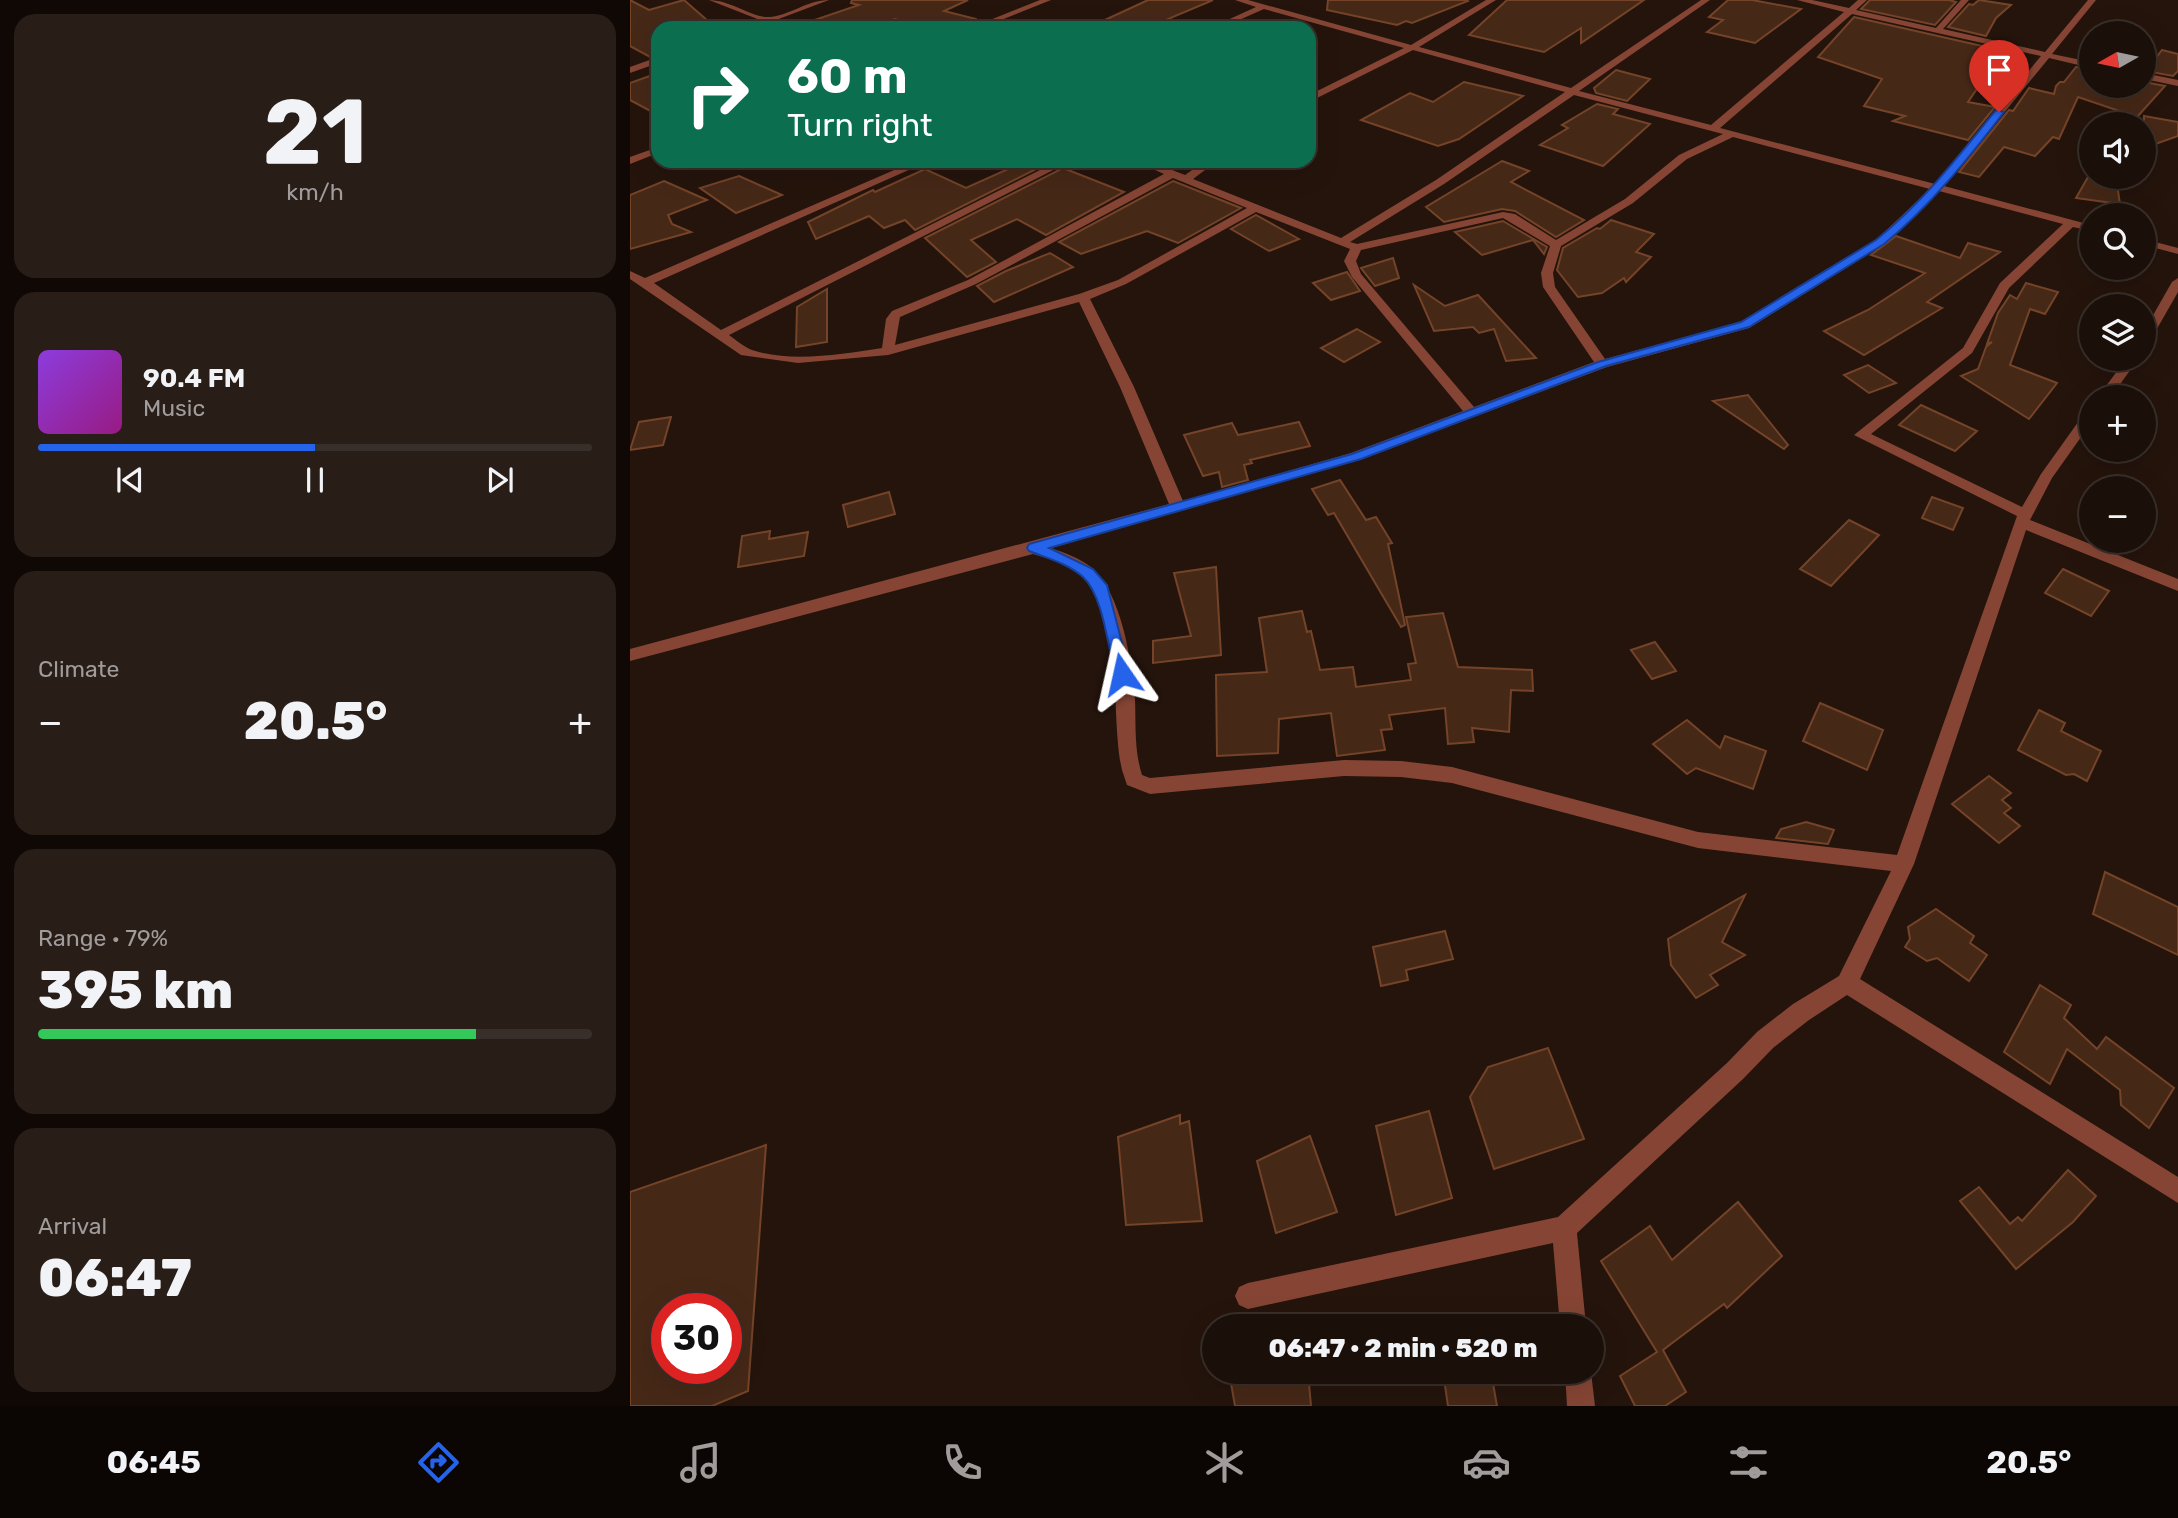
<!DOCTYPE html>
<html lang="en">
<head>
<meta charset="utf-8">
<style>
	body { margin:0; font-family:Rubik,sans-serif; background:#281d17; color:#f1f3f6; height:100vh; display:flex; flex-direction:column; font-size:26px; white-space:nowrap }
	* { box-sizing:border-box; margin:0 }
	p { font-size:23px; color:#a09c9c }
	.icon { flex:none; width:38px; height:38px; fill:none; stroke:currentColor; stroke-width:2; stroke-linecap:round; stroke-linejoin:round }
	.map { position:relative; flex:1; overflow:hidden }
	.panel { display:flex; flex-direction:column; gap:14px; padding:14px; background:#0f0805; width:630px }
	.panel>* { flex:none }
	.top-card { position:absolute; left:21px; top:21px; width:665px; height:147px; border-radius:21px; box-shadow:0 7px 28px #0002,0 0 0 2px #392f2a; background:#0b6e4f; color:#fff; overflow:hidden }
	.needle { width:46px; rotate:261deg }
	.buttons { position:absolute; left:1449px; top:21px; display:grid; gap:14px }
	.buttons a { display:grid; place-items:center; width:77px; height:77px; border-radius:50%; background:#1b0f09; box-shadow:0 7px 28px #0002,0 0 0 2px #392f2a; font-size:35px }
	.speed { position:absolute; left:21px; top:1293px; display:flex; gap:14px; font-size:35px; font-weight:700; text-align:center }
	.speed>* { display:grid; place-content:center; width:91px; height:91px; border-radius:50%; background:#1b0f09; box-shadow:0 7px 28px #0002,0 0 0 2px #392f2a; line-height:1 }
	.speed .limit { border:10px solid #d22; background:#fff; color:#111 }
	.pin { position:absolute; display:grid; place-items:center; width:60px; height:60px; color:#fff; margin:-72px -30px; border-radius:50% 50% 50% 0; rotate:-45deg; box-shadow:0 0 7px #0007 }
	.pin .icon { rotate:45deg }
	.me { position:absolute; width:77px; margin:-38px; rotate:349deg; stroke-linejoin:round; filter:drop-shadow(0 0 5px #0008) }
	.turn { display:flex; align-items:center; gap:24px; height:147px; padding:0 21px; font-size:32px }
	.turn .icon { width:91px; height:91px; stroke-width:2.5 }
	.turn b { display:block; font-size:49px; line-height:60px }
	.big { font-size:52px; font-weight:800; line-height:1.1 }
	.panel .widget { flex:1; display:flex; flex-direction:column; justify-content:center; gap:10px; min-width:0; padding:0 24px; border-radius:21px; background:#281d17 }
	.panel .dial { align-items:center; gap:0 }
	.dial b { font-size:91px; line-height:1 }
	.song { display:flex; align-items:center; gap:21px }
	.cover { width:84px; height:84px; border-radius:10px; background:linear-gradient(135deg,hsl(270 70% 55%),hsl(310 70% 35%)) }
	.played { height:7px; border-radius:4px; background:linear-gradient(90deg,#2563eb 50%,#392f2a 50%) }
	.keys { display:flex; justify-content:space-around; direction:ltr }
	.heat { display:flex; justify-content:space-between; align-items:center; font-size:38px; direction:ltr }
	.charge { height:10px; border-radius:5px; background:linear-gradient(90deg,#34c759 79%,#392f2a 0) }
	.trip { position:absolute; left:572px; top:1314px; width:402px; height:70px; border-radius:35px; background:#1b0f09; box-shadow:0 7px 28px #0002,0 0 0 2px #392f2a; font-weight:800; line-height:70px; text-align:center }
	.tab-bar { display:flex; height:112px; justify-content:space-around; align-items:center; background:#0b0604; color:#a09c9c }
	.tab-bar .icon { width:49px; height:49px }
	.tab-bar .current { color:#2563eb }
	.tab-bar b { font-size:32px; color:#f1f3f6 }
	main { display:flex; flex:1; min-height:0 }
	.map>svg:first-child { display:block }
	.building { fill:#462817; stroke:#744328; stroke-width:2; fill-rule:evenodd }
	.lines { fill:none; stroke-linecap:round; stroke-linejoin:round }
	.minor { fill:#864534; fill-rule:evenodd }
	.route { fill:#2563eb; stroke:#184099; stroke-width:2 }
</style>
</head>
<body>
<main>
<section class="panel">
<div class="widget dial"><b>21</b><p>km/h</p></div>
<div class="widget">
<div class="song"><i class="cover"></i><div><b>90.4 FM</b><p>Music</p></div></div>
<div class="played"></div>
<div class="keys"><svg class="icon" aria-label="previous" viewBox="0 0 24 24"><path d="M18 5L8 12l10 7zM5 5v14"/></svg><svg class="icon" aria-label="pause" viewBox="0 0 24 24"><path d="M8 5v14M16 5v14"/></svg><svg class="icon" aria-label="next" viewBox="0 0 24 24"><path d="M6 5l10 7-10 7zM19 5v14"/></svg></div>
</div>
<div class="widget"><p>Climate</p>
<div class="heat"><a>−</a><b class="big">20.5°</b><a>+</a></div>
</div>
<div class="widget"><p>Range · 79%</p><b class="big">395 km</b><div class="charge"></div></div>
<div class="widget"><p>Arrival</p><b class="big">06:47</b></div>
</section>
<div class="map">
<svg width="1548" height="1406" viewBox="0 0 1548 1406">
	<rect width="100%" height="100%" fill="#24140c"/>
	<!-- building -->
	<g class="building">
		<polygon points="0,0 19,10 54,0 86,28 28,28 28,55 20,57 0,46"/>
		<polygon points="222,0 338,0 314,11 346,19 346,23 338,28 290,28 265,19 234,28 174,28 173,24 229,5 221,3"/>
		<polygon points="518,0 583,0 517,28 477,19"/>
		<polygon points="698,0 837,0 838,1 782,23 776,21 767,25 697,10"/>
		<polygon points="877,0 1014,0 951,43 951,28 914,52 839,35"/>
		<polygon points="1098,0 1122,0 1171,9 1125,43 1077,32 1093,20 1079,17"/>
		<polygon points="1240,0 1319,0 1326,2 1305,25 1231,9"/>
		<polygon points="1349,0 1381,5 1366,18 1356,36 1318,27 1339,4 1343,5"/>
		<polygon points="1224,17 1352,46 1341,73 1355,77 1338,102 1365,107 1338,140 1263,121 1275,116 1234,106 1252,79 1188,57"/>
		<polygon points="1532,50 1548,54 1548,71 1543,76 1516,71"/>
		<polygon points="1446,67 1461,70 1461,86 1514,86 1514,82 1535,86 1507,117 1448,97 1429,139 1423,137 1405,156 1374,147 1349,177 1329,172 1379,110 1383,111 1399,88 1424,94 1426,86 1430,82 1434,82"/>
		<polygon points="986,70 1020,79 997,101 966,93 964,88"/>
		<polygon points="28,73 28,115 0,100 0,83"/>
		<polygon points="834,82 893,96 829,139 808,146 731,120 780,93 803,102"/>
		<polygon points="967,104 988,109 983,114 1020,124 973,166 910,145 938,128 932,125"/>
		<polygon points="1514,116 1548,122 1548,136 1514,148"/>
		<polygon points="396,161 420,162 285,230 275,220 254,228 239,216 186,239 178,222 243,190 245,192 295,169 336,188"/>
		<polygon points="872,161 899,171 881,182 954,220 926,237 885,211 872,209 814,222 796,207"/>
		<polygon points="433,168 494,192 416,235 387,219 341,240 366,262 337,277 295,238"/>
		<polygon points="109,176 152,195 106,213 70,188"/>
		<polygon points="1458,177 1486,177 1490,204 1446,198"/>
		<polygon points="34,181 77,200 38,215 42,224 61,232 0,249 0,195"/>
		<polygon points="543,181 611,208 548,243 517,231 451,254 429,242"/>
		<polygon points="626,215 669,239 639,251 601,229"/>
		<polygon points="981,220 1024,234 1006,252 1021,257 996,282 994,278 972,293 948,297 927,270 933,248 967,228 970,229"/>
		<polygon points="873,221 917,247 914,254 903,240 852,255 825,232"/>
		<polygon points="1266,236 1330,258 1338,243 1370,252 1297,302 1312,308 1234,355 1194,331 1238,310 1295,273 1241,255"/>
		<polygon points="420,253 443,267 364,302 347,286 376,271"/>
		<polygon points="763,258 769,278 745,286 731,268"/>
		<polygon points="717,272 730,291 701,300 683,283"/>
		<polygon points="1396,283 1428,292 1415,314 1400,309 1380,365 1427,383 1399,419 1331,376 1348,369 1356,347 1362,342 1357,344 1368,313 1380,295 1387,299"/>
		<polygon points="784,285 815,306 848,295 906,358 876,361 864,329 849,333 843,327 804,331"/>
		<polygon points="197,289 197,342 166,347 167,307"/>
		<polygon points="727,329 750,342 714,362 691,348"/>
		<polygon points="1238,365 1266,383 1239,393 1214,375"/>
		<polygon points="1118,395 1158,445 1154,449 1083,401"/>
		<polygon points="1291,405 1347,431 1325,451 1269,425"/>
		<polygon points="41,417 33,445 0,450 9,422"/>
		<polygon points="669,422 680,446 620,460 622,463 614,465 618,480 592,487 589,472 573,476 554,435 602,423 608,435"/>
		<polygon points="710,480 736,520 746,517 762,543 758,544 775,625 771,627 704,513 698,515 682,489"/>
		<polygon points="259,492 265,514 218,527 213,505"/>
		<polygon points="1302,497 1333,508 1323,530 1292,518"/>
		<polygon points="1219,520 1249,535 1201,586 1170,569"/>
		<polygon points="140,531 139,539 178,532 174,556 108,567 112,536"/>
		<polygon points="586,567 591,655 523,663 523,641 561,636 544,573"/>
		<polygon points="1433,569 1479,591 1461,616 1415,593"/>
		<polygon points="672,611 677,632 681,631 690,670 723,667 726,687 781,680 778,664 786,663 776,617 813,613 828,667 902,670 903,691 881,690 879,732 842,728 844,742 818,744 815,708 759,715 762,729 751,730 755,750 707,756 701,713 649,719 648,753 587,756 586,675 637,672 629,618"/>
		<polygon points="1025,642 1046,671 1022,679 1001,650"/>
		<polygon points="1190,703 1253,730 1237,770 1173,741"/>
		<polygon points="1409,710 1435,723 1431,731 1471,751 1457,781 1444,774 1436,775 1388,750"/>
		<polygon points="1057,720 1090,748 1095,736 1136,751 1123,789 1066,768 1057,774 1023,744"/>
		<polygon points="1359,776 1381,793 1372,800 1381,808 1374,813 1390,826 1369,843 1322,804"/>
		<polygon points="1176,822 1204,830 1198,844 1146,838 1151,829"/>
		<polygon points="1475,872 1548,907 1548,955 1463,914"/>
		<polygon points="1115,895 1092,942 1115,955 1080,975 1088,985 1066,998 1041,965 1038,939"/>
		<polygon points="1306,909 1344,936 1340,943 1357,955 1339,981 1307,958 1297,961 1275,947 1280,939 1278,927"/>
		<polygon points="815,931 823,959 776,970 778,980 751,986 743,947"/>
		<polygon points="1410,985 1441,1005 1434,1018 1467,1049 1476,1037 1544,1088 1519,1128 1491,1105 1490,1090 1437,1049 1420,1084 1374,1052"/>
		<polygon points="918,1048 954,1139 864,1169 840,1097 858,1067"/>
		<polygon points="799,1111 822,1198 766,1215 746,1126"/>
		<polygon points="550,1115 550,1124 559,1121 572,1221 496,1225 488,1137"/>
		<polygon points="680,1136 707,1212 646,1233 627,1161"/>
		<path d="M136 1145 118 1391 82 1406H0V1192ZM37 1309H96V1368H37Z"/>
		<polygon points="1438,1170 1466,1196 1443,1222 1386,1269 1330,1201 1349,1187 1380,1224 1388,1217 1392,1221"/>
		<polygon points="1108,1202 1152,1256 1097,1308 1094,1304 1033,1350 1056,1392 1035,1406 1005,1406 990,1376 1027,1352 971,1261 1020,1226 1042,1260"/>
		<polygon points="599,1372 678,1372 681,1406 605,1406"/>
		<polygon points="813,1372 861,1372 867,1406 818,1406"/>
	</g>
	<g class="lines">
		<!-- minor -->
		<g class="minor">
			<path d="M79 0C100 0 123 18 139 17 159 16 177 0 199 0L146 20 163 28C154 28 149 25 140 24 132 23 121 28 112 28L130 20Z"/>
			<polygon points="410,0 421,0 351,28 340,28"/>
			<path d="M605 0H618L781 45 856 0H866L789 47 941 88 1071 0H1080L949 91 1081 125 1214 12 1167 0H1182L1219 8 1228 0H1237L1226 10 1306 28 1331 0H1339L1313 29 1415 52 1458 0H1466L1422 54 1461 62V68L1419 58 1314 186 1461 225V231L1443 227 1379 288 1342 353 1241 434 1392 507 1411 474 1456 411 1461 410V423L1422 478 1400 520 1548 579V591L1396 530 1284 864 1230 979 1548 1177V1203L1217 995 1179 1020 1143 1048 1113 1079 947 1233 956 1326H930L923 1243 618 1309 609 1305 605 1296 609 1287 618 1283 928 1217 1097 1063 1127 1032 1163 1004 1209 976 1261 871 1068 848 822 783 771 777 714 776 520 794 497 785 492 770C480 717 495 618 452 577 439 564 420 559 403 554L0 661V649L539 504 490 387 449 302 258 355 168 363 111 355 0 279V271L15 278 285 161H299L24 283 91 330 428 161H441L99 335C106 340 114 347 122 350 162 363 212 354 252 348L256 319 262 311 338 280 534 174 505 161H519L555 175 575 161H587L563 179 711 238 806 180 935 92 783 50 679 102V95L774 48 634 9 591 28H580L626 7ZM1222 14 1411 56 1305 184 1090 128ZM944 95 1093 134 1049 155 995 199 926 240 885 214 873 212 727 244 720 242 814 184ZM1103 137 1300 189 1246 240 1111 322 975 359 925 287 923 273 931 246 1003 203 1057 159ZM543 178 617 208 488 280 449 294 265 345 270 317 346 284ZM1309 191 1433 224 1370 283 1333 348 1224 435 1387 516 1267 855 1068 832 822 767 771 761 714 760 520 778 512 775C504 750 506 724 505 699 502 661 491 592 461 567 449 558 435 553 421 548L731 459 977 367 1119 328 1254 244ZM626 212 720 249 714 261 722 277 833 411 721 453 553 501 504 387 460 299 496 284ZM873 218 920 246 911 273 913 287 964 362 844 407 731 274 726 261 731 250Z"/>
			<polygon points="28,57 28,63 0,73 0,67"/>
			<polygon points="1514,73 1548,80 1548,86 1514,79"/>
			<polygon points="28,147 28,153 0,164 0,157"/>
			<polygon points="1514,239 1548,248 1548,254 1514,245"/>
			<polygon points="1548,278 1548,292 1520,341 1514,345 1514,331 1542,282"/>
			<polygon points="1496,359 1508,359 1481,397 1468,397"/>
			<polygon points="935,1372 961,1372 965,1406 937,1406"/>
		</g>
	</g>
	<!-- route -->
	<path class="route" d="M1366 110 1374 112C1338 159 1300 206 1254 244L1119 327 976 366 731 459 419 548 463 569 477 585 500 674 498 678 492 680 485 674C478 647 473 595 453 577 439 564 417 558 399 551L397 548 399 544 722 454 968 362 1111 322 1246 240C1293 202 1329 156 1366 110Z"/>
</svg>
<div class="buttons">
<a><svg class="needle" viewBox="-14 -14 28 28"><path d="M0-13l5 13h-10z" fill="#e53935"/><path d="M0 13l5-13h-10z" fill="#a09c9c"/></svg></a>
<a><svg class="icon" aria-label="sound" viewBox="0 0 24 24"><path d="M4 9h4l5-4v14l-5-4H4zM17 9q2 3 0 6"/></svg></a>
<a><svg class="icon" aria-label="search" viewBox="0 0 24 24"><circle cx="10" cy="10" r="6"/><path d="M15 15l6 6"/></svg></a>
<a><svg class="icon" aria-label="layers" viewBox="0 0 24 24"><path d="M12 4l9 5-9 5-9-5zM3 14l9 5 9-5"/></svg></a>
<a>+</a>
<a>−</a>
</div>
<div class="speed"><div class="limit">30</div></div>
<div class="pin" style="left:1369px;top:112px;background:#d93025"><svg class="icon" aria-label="arrive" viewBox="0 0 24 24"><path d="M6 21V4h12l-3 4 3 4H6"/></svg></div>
<svg class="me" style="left:492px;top:674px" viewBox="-20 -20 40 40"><path d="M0-17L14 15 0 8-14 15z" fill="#2563eb" stroke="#fff" stroke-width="4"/></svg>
<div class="trip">06:47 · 2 min · 520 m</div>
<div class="top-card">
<div class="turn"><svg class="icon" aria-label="right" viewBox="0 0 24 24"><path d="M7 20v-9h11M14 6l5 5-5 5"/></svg><div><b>60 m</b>Turn right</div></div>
</div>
</div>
</main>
<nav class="tab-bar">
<b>06:45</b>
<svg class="icon current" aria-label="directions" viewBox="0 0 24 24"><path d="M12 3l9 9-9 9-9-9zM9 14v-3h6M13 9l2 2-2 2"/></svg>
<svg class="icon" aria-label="music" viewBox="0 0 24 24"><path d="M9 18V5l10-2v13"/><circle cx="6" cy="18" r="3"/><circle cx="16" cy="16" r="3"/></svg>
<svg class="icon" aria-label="phone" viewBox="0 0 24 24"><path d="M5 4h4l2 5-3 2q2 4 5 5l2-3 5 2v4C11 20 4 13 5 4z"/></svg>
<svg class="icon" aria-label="climate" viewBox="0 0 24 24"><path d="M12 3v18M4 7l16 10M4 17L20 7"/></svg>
<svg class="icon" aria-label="car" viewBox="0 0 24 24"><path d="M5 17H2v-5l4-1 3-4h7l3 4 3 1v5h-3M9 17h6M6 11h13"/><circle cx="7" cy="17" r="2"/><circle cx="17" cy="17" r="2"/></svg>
<svg class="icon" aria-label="filters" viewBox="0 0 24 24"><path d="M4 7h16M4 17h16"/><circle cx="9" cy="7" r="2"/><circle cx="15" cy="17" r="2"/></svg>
<b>20.5°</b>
</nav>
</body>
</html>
